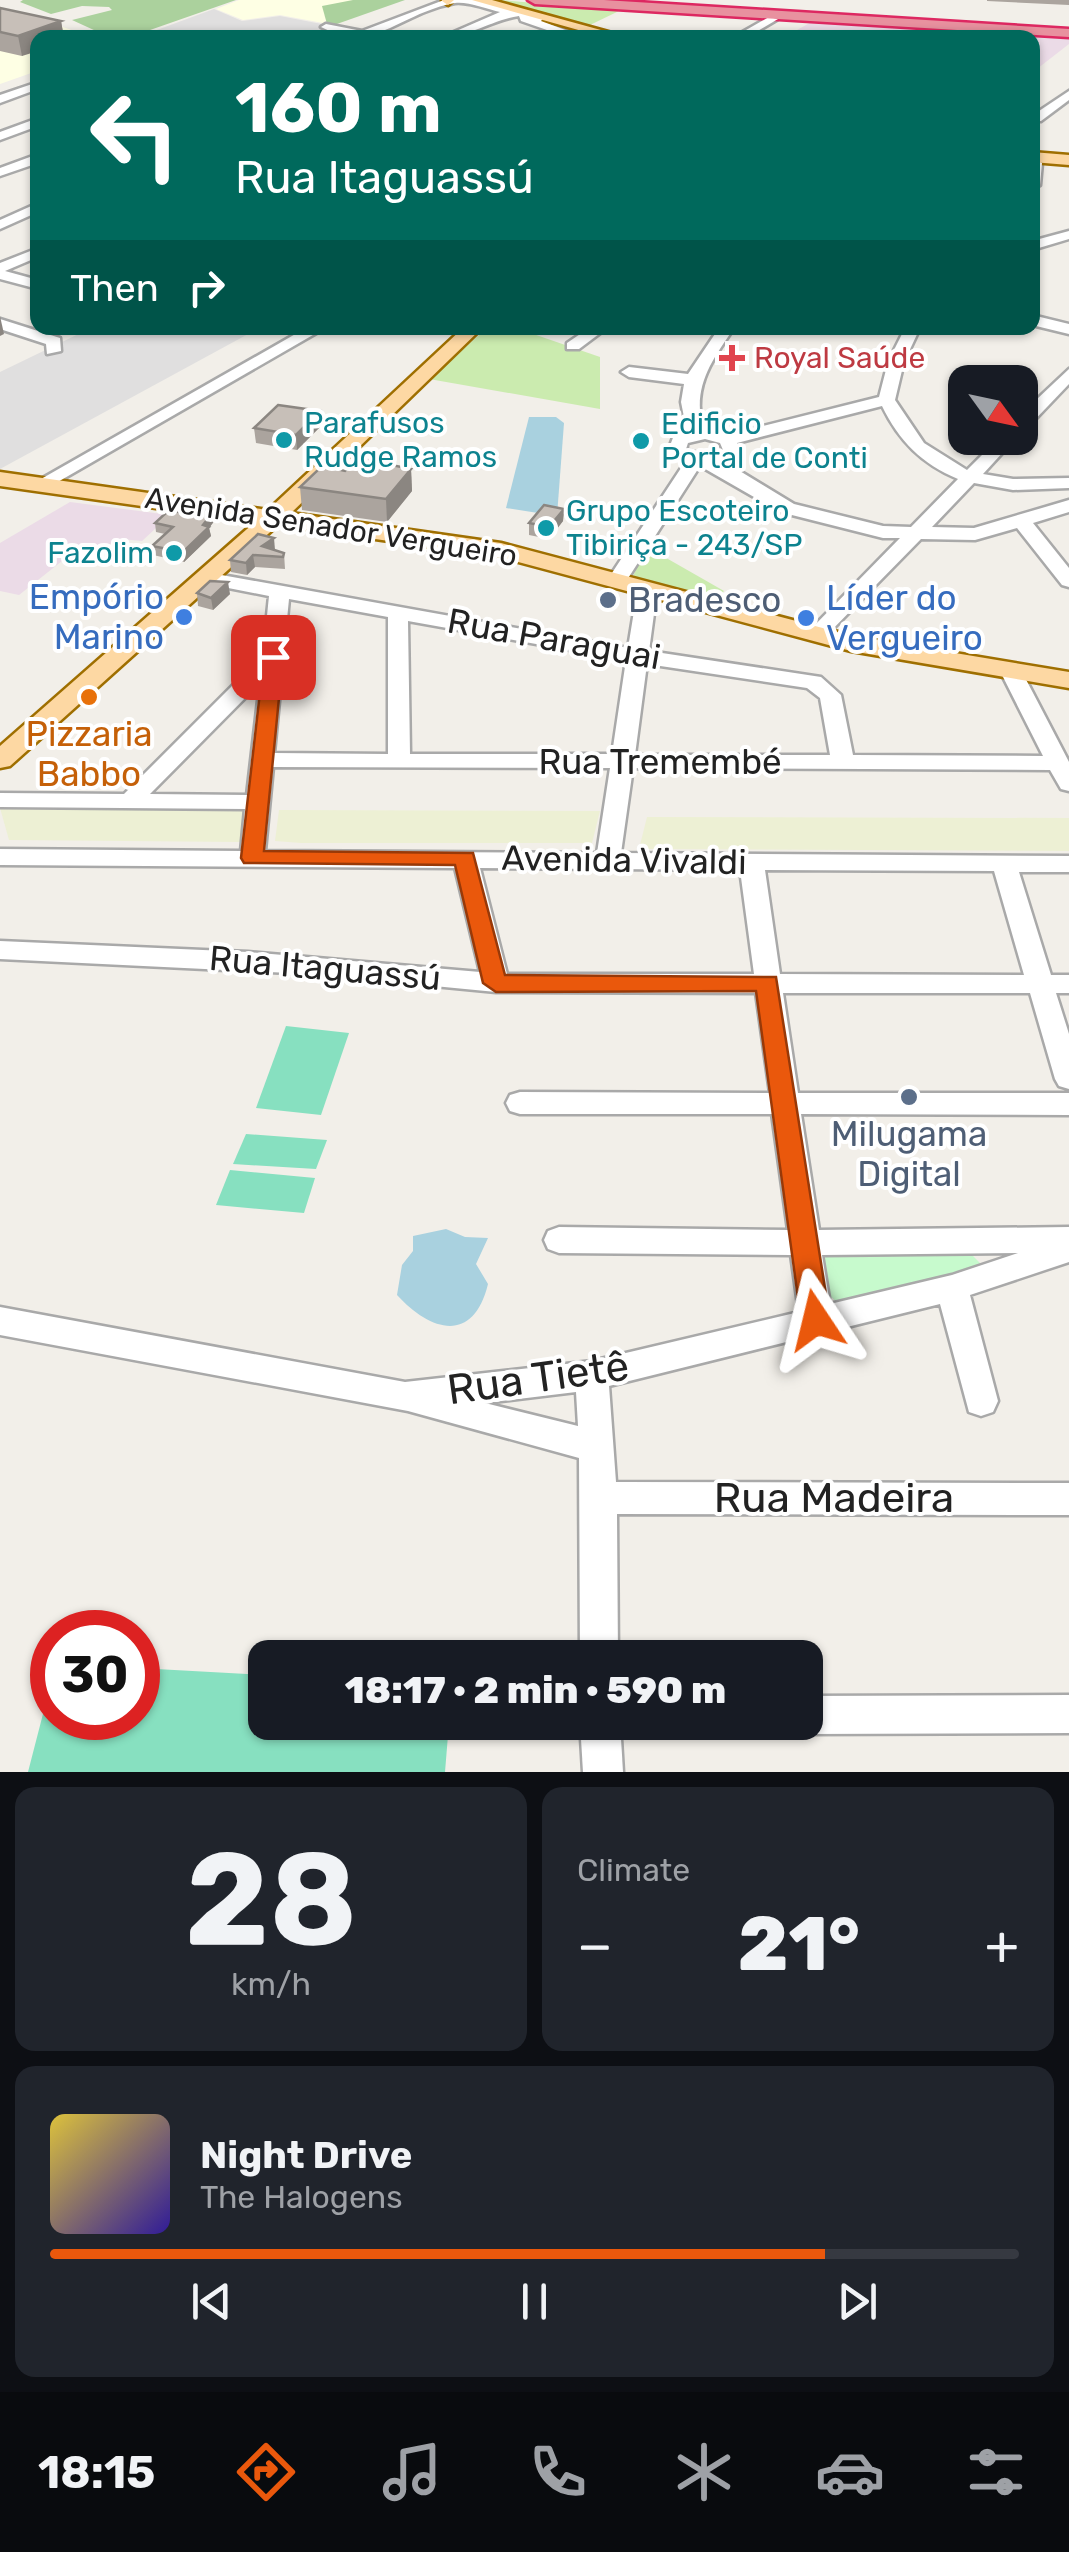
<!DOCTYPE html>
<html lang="en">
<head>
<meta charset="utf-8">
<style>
	body { margin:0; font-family:Rubik,sans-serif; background:#20242c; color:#f1f3f6; height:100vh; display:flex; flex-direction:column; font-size:38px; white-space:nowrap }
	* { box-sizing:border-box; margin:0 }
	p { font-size:32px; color:#9ea1a6 }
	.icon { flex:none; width:55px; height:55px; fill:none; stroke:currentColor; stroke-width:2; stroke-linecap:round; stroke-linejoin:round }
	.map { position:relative; height:1772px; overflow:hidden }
	.drawer { display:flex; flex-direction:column; gap:15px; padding:15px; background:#0d0f14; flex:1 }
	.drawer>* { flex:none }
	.top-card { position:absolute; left:30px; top:30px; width:1010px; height:305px; border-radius:20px; box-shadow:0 2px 8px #0004; background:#00695c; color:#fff; overflow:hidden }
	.needle { width:65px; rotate:123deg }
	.tools { position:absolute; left:948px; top:365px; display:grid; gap:20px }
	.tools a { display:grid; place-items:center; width:90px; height:90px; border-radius:20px; background:#171b24; box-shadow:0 2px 8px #0004; font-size:50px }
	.speed { position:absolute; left:30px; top:1610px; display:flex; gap:20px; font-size:50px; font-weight:700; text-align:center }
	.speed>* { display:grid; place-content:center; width:130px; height:130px; border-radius:50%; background:#171b24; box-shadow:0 2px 8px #0004; line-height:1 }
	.speed .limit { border:15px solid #d22; background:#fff; color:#111 }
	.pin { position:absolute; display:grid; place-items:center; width:85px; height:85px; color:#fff; margin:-42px; border-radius:20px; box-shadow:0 5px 15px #0006 }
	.me { position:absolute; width:110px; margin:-55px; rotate:350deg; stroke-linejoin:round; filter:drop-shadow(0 0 8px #0008) }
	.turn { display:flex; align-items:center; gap:35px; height:210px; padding:0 40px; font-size:45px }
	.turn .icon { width:130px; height:130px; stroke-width:2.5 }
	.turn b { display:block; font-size:70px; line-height:85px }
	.then { display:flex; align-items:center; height:95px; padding:0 40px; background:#0003; gap:20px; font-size:38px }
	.big { font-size:75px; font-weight:800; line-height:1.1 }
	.drawer .tile { flex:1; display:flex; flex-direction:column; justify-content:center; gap:15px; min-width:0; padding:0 35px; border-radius:20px; background:#20242c }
	.drawer .dial { align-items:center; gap:0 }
	.dial b { font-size:130px; line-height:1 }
	.song { display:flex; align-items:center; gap:30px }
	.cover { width:120px; height:120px; border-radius:15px; background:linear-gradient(135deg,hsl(50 70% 55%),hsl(250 70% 35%)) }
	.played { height:10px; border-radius:5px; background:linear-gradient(90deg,#ea580c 80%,#363941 80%) }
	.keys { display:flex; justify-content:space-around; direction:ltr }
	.heat { display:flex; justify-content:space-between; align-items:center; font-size:55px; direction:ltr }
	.drawer .tiles { flex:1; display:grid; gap:15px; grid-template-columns:1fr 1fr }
	.tile:last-child { grid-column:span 2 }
	.trip { position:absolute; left:248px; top:1640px; width:575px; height:100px; border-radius:20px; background:#171b24; box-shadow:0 2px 8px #0004; font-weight:800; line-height:100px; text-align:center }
	.menu { display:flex; height:160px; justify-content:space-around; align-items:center; background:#090b0e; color:#9ea1a6 }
	.menu .icon { width:70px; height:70px }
	.menu .selected { color:#ea580c }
	.menu b { font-size:45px; color:#f1f3f6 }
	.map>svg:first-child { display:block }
	.residential { fill:#e0dfdf }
	.industrial { fill:#ebdbe7 }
	.education { fill:#feffe4 }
	.farmland { fill:#edf0d4 }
	.grass { fill:#cbebaf }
	.forest { fill:#abd19d }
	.park { fill:#c7facd }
	.pitch { fill:#87e0c0 }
	.water { fill:#a9d1df }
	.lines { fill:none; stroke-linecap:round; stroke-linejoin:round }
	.minor-casing { stroke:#a9a9a9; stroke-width:5 }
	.major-casing { stroke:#9f6f00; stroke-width:5 }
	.highway-casing { stroke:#dd2861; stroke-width:5 }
	.minor { fill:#fff; fill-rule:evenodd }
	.major { fill:#fdd8a3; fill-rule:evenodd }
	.highway { fill:#e8919f; fill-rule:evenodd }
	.wall { fill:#aba49e }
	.shaded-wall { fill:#8b8681 }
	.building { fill:#c7bfb8; stroke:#8b8681; stroke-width:2.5 }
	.route { fill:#ea580c; stroke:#983908; stroke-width:2.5 }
	.health-dot { fill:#e0444e; stroke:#fff; stroke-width:4 }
	.culture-dot { fill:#0f9aa8; stroke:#fff; stroke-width:4 }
	.service-dot { fill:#5c6f8a; stroke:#fff; stroke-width:4 }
	.shop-dot { fill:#3f7fe0; stroke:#fff; stroke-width:4 }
	.food-dot { fill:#e8710a; stroke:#fff; stroke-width:4 }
	.labels { text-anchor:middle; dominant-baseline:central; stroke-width:8; stroke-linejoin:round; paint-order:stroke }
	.far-health-label { font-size:30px; fill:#be3a42; stroke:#fff; text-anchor:start }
	.far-culture-label { font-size:30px; fill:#0d838f; stroke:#fff; text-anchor:start }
	.far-street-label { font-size:30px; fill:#222; stroke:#fff }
	.shop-label { font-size:35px; fill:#366cbe; stroke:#fff; text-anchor:end }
	.service-label { font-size:35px; fill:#4e5e75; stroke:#fff; text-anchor:start }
	.street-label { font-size:35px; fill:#222; stroke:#fff }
	.food-label { font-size:35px; fill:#c56008; stroke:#fff }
	.near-street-label { font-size:42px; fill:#222; stroke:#fff }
</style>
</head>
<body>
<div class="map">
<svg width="1069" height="1772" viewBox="0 0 1069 1772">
	<rect width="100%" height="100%" fill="#f2efe9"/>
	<!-- residential -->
	<g class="residential">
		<polygon points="214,9 242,21 280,16 327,25 328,29 305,38 135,38"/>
		<polygon points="91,328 259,328 0,469 0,372"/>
	</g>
	<!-- industrial -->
	<g class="industrial">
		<polygon points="813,21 1069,39 1069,44 1033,72 1032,38 783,38"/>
		<polygon points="70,502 170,515 142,541 121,539 104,547 81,546 19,595 0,591 0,543"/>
	</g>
	<!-- education -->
	<g class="education">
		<polygon points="239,0 354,0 323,23 280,15 243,20 216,9"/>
		<polygon points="13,10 92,37 38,38 37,71 0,84 0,15"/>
	</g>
	<!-- farmland -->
	<g class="farmland">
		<polygon points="0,808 45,809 245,810 240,842 9,840"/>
		<polygon points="279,810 600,811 592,843 301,843 275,841"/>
		<polygon points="647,817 1069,818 1069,851 639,849"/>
	</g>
	<!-- grass -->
	<g class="grass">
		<polygon points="487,0 500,0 621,10 590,25"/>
		<polygon points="487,328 516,328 600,357 600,409 429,379"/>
		<polygon points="647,547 724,591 717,599 633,576"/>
	</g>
	<!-- forest -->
	<g class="forest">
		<polygon points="23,0 236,0 130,37 96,31 72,20 112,10 109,7 82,6 51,14 20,2"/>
		<polygon points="353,0 405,0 334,25 327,24 322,6"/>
	</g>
	<!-- park -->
	<polygon class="park" points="816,1252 972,1255 982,1265 839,1304 829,1295"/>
	<!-- pitch -->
	<g class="pitch">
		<polygon points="286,1026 349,1033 321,1115 256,1108"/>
		<polygon points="246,1134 327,1140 316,1169 233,1164"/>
		<polygon points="230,1170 315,1178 304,1213 216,1205"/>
		<polygon points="138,1668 265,1675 265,1722 449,1723 445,1772 28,1772 52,1679 52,1718 138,1718"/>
	</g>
	<!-- water -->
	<g class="water">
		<polygon points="529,417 556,417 564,423 557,516 506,508"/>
		<path d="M446 1229 465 1237 488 1238 476 1264 488 1284C473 1345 430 1331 397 1295L402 1265 413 1251V1236Z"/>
	</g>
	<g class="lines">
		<!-- minor casing -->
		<g class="minor-casing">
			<g id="minor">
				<path d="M444 0H475L545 16 541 21 587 38H570L521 21 519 16C492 20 467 38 440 38L500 12C488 9 466 1 455 3 399 13 374 55 321 27L326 24 362 31Z"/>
				<polygon points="769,17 778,19 746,38 732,38"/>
				<polygon points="38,82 38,89 0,103 0,95"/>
				<polygon points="1069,91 1069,100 1041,121 1033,121 1033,115"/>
				<polygon points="38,118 38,126 0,140 0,132"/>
				<polygon points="38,154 38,163 0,176 0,168"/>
				<polygon points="1036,159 1042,163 1040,185 1033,189 1032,160"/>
				<polygon points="38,203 38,212 0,229 0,220"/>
				<polygon points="1069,231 1069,239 1032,250 1032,241"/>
				<polygon points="38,248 38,257 5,271 38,280 38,289 0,279 0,263"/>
				<polygon points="1032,315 1069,324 1069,334 1032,325"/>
				<polygon points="0,319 60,338 61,351 47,354 46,344 0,329"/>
				<polygon points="306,328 325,328 49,487 43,488 34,483"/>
				<polygon points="589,328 607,328 579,349 567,349 567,343"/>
				<path d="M719 328H734C711 362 692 387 703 429L727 435 879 397 888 362 905 328H920L904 362 895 400 924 443 967 470 999 438H1016L983 474 1013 479 1069 478V488L1013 490 974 483 932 527 974 528 1069 500V512L1033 523 1069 568V587L1062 585 1017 528 975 540 921 539 823 639H809L806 635 809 631 900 538H883L780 512 700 466 625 583H611L608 579 685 462 668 451 674 435 687 432 681 402 684 384 629 377 621 372 629 367 688 374ZM882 406C899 441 922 464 958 479L911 527 883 526 794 504 725 462 741 451 737 443ZM705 439 720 443 723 450 704 455 686 449 688 443Z"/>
				<polygon points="1069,369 1069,384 1026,429 1020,430 1020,415"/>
				<path d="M205 572 628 648 636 599 646 593 653 595 656 599 649 651 821 677 841 695 853 755 1043 756 1001 673 1012 667 1020 668 1069 762V791L1061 789 1050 770 633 768 621 853 1069 856V872H1019L1051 975H1069V993H1056L1069 1034V1089L1059 1086 1055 1079 1030 993H783L798 1093H1069V1115L801 1114 819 1230 1069 1227V1262L970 1295 998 1401 993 1412 981 1416 969 1412 940 1304 609 1386 616 1482 1069 1483V1515L617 1514 618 1658H580L579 1458 408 1411 0 1335V1307L405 1382 592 1361 799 1312 791 1255 559 1253 548 1249 544 1240 548 1231 559 1227 788 1230 772 1114H520L510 1111 506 1103 510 1095 520 1092 770 1093 756 993 496 992 310 974 0 959V941L248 952 480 972 455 868 0 865V849L241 851 245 809 0 807V793L124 794 263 655 269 596 198 582 195 578ZM289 599 388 617V754L274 753ZM408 621 626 660 612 754H410ZM647 664 807 688 820 698 830 755H635ZM260 683 247 795 150 794ZM273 767 610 768 597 853 265 851ZM480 868 740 870 754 974H507ZM765 870 994 871 1024 975 780 974ZM1018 1253 952 1275 830 1304 822 1255ZM576 1392 578 1426 485 1403Z"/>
				<polygon points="1069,1695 1069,1733 805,1734 791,1729 789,1722 805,1722 805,1696"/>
				<polygon points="580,1722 620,1722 623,1772 583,1772"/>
			</g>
		</g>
		<!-- major casing -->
		<g class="major-casing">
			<g id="major">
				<polygon points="454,0 448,5 442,1 442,0"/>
				<polygon points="472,0 492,0 630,38 607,38"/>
				<polygon points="1032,152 1069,155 1069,165 1032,162"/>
				<polygon points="463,328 482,328 291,513 501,543 853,636 1069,672 1069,688 851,651 500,557 278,525 10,766 0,768 0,746 255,522 0,486 0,472 268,510"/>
			</g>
		</g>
		<!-- highway casing -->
		<g class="highway-casing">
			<polygon id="highway" points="528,0 604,0 1069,29 1069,37 535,4"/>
		</g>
		<!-- minor -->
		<use href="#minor" class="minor"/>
		<!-- major -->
		<use href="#major" class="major"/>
		<!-- highway -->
		<use href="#highway" class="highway"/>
	</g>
	<!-- wall -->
	<g class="wall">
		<polygon points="987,0 1069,0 1069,5 987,1"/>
		<polygon points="0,8 61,21 64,38 38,38 22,56 0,51"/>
		<polygon points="321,426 297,450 256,443 254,428"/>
		<polygon points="411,469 412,491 387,522 302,510 300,487 345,471"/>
		<polygon points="564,509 563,521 549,539 529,535 529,523"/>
		<polygon points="214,511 215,520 209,528 211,536 184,562 153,555 152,546 165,534 156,532 155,523"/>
		<polygon points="275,550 284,553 285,569 255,567 247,575 231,572 230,560"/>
		<polygon points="197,593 230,594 213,610 198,606"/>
	</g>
	<!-- shaded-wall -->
	<g class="shaded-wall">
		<polygon points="61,21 64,38 38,38 38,51 22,56 18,36"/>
		<polygon points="0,316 4,334 0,336"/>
		<polygon points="320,411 321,426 297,450 296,435"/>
		<polygon points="411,469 412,491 387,522 386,499"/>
		<polygon points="564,509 563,521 549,539 549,527"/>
		<polygon points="214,511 215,520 209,528 211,536 184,562 183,552"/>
		<polygon points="274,538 275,550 262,546"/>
		<polygon points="253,555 255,567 247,575 246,563"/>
		<polygon points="228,582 230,594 213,610 211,598"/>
	</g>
	<!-- building -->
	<g class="building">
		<polygon points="0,8 61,21 18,36 0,32"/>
		<polygon points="278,405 320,411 296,435 254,428"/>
		<polygon points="358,458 411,469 386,499 300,487 322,466 345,471"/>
		<polygon points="544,505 564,509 549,527 529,523"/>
		<polygon points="198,509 214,511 203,525 209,527 183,552 152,546 173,527 155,523 169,510 192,515"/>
		<polygon points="258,534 274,538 262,546 284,553 283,557 253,555 246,563 230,560"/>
		<polygon points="210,581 228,582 211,598 197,593"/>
	</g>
	<!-- route -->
	<polygon class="route" points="273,651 283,657 264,851 473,853 505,975 776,977 830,1320 826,1329 816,1333 805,1329 801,1320 756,991 496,992 483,983 455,865 244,863 241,858 264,657"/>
	<!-- markers -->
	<path class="health-dot" d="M727 343h10v10h10v10h-10v10h-10v-10h-10v-10h10z"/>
	<g class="culture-dot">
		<circle cx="284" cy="440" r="10"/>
		<circle cx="641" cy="441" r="10"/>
		<circle cx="546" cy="528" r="10"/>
		<circle cx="174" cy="553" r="10"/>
	</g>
	<g class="service-dot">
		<circle cx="608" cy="600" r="10"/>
		<circle cx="909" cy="1097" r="10"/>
	</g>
	<g class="shop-dot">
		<circle cx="184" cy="617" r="10"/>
		<circle cx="806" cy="618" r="10"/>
	</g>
	<circle class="food-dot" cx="89" cy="697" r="10"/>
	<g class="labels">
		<!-- far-health labels -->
		<g class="far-health-label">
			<text x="754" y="358">Royal Saúde</text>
		</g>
		<!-- far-culture labels -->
		<g class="far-culture-label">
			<text x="304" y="423">Parafusos<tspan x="304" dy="34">Rudge Ramos</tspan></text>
			<text x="661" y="424">Edificio<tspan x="661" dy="34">Portal de Conti</tspan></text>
			<text x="566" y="511">Grupo Escoteiro<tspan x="566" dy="34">Tibiriça - 243/SP</tspan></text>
			<text x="154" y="553" text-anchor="end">Fazolim</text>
		</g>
		<!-- far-street labels -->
		<g class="far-street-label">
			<text transform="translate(331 527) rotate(9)">Avenida Senador Vergueiro</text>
		</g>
		<!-- shop labels -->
		<g class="shop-label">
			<text x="164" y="597">Empório<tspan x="164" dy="40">Marino</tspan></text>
			<text x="826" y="598" text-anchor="start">Líder do<tspan x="826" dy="40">Vergueiro</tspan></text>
		</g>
		<!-- service labels -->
		<g class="service-label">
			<text x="628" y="600">Bradesco</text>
			<text x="909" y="1134" text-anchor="middle">Milugama<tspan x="909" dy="40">Digital</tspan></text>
		</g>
		<!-- street labels -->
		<g class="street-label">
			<text transform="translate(554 639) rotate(10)">Rua Paraguai</text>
			<text x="660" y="762">Rua Tremembé</text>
			<text transform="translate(624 860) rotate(1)">Avenida Vivaldi</text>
			<text transform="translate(325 968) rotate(5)">Rua Itaguassú</text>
		</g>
		<!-- food labels -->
		<g class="food-label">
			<text x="89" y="734">Pizzaria<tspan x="89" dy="40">Babbo</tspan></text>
		</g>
		<!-- near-street labels -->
		<g class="near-street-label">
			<text transform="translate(538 1378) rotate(-8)">Rua Tietê</text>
			<text x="834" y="1498">Rua Madeira</text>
		</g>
	</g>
</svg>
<div class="tools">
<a><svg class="needle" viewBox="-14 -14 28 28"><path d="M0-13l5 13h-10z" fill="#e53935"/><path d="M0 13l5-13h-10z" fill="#9ea1a6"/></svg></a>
</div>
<div class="speed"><div class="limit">30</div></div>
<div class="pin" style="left:273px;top:657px;background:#d93025"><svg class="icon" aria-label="arrive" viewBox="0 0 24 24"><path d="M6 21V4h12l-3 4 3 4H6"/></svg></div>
<svg class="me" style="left:816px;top:1320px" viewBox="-20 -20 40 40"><path d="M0-17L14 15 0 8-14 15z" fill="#ea580c" stroke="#fff" stroke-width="4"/></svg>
<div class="trip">18:17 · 2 min · 590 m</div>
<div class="top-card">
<div class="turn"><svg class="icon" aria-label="left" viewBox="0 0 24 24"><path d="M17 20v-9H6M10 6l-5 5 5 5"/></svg><div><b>160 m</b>Rua Itaguassú</div></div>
<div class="then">Then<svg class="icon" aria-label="right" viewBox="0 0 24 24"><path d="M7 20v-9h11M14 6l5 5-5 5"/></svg></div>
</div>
</div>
<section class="drawer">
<div class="tiles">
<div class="tile dial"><b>28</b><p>km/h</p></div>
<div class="tile"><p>Climate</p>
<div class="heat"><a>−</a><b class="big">21°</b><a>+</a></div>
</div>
<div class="tile">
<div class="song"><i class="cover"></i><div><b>Night Drive</b><p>The Halogens</p></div></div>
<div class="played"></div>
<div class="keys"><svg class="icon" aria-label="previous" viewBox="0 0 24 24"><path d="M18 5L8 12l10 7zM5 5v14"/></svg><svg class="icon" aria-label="pause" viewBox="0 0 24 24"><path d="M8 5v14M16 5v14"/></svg><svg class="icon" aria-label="next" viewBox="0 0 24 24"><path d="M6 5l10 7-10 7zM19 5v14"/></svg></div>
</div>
</div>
</section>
<nav class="menu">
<b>18:15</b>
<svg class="icon selected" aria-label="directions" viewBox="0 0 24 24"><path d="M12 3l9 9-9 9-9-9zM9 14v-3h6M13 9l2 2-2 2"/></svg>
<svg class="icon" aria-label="music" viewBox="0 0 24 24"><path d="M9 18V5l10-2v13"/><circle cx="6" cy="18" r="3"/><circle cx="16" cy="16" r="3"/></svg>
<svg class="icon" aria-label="phone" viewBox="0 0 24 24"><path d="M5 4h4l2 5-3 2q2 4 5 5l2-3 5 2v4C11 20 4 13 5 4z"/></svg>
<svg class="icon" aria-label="climate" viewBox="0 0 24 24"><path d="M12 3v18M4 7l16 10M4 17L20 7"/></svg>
<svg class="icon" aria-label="car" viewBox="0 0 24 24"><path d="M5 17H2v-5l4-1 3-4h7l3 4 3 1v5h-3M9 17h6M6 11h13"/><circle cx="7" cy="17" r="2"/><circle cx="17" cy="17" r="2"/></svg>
<svg class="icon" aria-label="filters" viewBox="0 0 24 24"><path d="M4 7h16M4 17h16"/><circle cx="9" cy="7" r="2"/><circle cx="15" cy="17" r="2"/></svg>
</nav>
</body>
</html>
